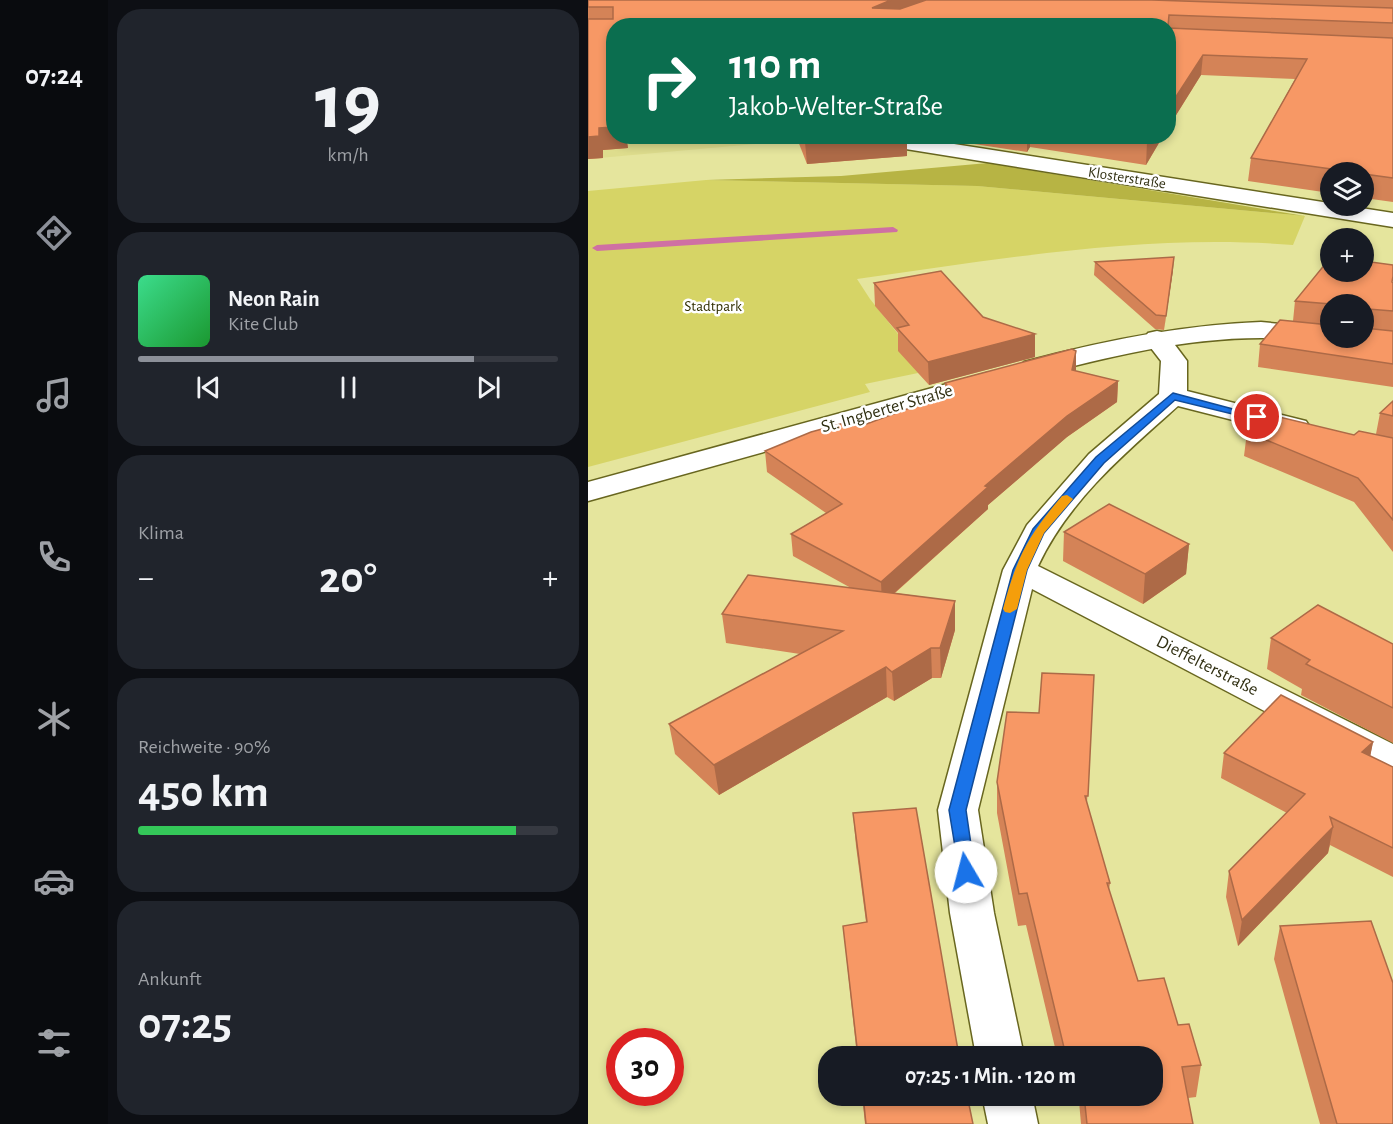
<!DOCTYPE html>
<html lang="de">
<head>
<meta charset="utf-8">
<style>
	body { margin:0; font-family:"Alegreya Sans",sans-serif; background:#20242c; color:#f1f3f6; height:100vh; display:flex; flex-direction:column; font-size:22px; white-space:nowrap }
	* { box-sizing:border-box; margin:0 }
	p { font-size:20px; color:#9ea1a6 }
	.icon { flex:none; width:33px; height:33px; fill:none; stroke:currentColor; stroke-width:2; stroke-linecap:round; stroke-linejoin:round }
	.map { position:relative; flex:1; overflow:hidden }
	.details { display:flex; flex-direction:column; gap:9px; padding:9px; background:#0d0f14; width:480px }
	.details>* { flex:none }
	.guide { position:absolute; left:18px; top:18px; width:570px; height:126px; border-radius:24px; box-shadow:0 3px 9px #0003; background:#0b6e4f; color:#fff; overflow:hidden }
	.tools { position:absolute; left:732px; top:162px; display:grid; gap:12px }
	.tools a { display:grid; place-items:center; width:54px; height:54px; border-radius:50%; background:#171b24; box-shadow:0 3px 9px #0003; font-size:30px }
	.speed { position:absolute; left:18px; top:1028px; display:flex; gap:12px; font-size:30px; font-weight:700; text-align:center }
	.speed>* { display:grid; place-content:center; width:78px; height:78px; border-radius:50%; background:#171b24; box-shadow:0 3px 9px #0003; line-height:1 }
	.speed .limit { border:9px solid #d22; background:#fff; color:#111 }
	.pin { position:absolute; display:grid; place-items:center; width:51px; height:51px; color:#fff; margin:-26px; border:3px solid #fff; border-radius:50%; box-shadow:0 2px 6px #0007 }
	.me { position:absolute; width:66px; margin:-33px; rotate:352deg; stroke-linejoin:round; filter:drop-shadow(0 0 4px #0008) }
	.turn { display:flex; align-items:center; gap:21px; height:126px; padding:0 24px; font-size:27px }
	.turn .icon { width:78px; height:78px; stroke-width:2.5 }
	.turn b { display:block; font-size:42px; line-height:51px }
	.big { font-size:45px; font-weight:700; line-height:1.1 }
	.details .widget { flex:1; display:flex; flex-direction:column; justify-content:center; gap:9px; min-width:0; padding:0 21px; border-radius:24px; background:#20242c }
	.details .dial { align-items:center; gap:0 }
	.dial b { font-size:78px; line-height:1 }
	.song { display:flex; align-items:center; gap:18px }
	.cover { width:72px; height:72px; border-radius:9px; background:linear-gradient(135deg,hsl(150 70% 55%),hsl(130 70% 35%)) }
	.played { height:6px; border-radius:3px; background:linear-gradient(90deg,#8c9099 80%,#363941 80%) }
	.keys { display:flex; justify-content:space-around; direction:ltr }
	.heat { display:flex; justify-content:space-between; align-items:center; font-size:33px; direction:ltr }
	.charge { height:9px; border-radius:4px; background:linear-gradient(90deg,#34c759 90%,#363941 0) }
	.trip { position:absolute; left:230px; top:1046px; width:345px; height:60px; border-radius:24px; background:#171b24; box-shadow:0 3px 9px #0003; font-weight:700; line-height:60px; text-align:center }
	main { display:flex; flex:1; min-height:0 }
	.dock { display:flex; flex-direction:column; width:108px; justify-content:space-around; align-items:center; background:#090b0e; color:#9ea1a6 }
	.dock .icon { width:42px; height:42px }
	.dock .current { color:#8c9099 }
	.dock b { font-size:27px; color:#f1f3f6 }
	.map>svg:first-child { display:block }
	.built { fill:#dedd8d }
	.green { fill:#d6d466 }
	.forest { fill:#b7b444 }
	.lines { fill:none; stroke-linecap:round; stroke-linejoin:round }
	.stream { fill:#cf70a3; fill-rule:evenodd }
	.minor-casing { stroke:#68661f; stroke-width:3 }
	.major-casing { stroke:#68661f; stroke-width:3 }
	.minor { fill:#fff; fill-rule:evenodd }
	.major { fill:#fff; fill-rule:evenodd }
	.wall { fill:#d48357; fill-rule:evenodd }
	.shaded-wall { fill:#ad6a47 }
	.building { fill:#f79865; stroke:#ad6a47; stroke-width:1.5 }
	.route { fill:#1a73e8; stroke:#114b97; stroke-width:1.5 }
	.slow { fill:#f59e0b }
	.labels { text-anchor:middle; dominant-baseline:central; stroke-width:5; stroke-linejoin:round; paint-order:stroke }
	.far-street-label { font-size:15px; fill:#313013; stroke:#fff }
	.far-park-label { font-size:15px; fill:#302e00; stroke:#fff }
	.street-label { font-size:18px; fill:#313013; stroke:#fff }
</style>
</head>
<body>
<main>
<nav class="dock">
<b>07:24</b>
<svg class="icon current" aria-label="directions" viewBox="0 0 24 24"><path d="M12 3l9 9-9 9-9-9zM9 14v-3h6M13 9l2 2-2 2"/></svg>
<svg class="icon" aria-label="music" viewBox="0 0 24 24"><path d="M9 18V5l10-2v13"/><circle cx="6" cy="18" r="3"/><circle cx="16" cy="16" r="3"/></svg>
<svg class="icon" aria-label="phone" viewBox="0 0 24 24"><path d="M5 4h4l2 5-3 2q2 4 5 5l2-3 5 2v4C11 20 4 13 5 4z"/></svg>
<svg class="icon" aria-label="climate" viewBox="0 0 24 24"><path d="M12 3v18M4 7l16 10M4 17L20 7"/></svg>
<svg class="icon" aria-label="car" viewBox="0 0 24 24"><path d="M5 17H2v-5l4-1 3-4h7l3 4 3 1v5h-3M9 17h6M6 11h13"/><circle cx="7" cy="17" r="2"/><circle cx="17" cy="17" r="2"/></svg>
<svg class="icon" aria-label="filters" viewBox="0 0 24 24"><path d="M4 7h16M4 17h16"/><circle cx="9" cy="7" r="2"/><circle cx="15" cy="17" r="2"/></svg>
</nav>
<section class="details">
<div class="widget dial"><b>19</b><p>km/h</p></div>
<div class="widget">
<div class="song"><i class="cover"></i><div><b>Neon Rain</b><p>Kite Club</p></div></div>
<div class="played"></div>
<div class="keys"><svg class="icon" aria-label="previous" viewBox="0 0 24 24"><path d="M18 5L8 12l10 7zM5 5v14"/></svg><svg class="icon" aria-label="pause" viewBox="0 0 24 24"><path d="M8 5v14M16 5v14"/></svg><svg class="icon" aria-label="next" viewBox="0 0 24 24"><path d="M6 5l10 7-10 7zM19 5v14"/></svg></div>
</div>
<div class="widget"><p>Klima</p>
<div class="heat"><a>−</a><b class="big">20°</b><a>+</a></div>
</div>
<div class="widget"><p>Reichweite · 90%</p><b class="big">450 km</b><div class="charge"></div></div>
<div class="widget"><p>Ankunft</p><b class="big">07:25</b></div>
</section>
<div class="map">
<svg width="805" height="1124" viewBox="0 0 805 1124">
	<rect width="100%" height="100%" fill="#e5e59d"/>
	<!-- built -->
	<polygon class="built" points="0,49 26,136 220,137 202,141 0,159"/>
	<!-- green -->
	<path class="green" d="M118 180 389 186 717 216 705 245C559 233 414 259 269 279L282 299 322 349 330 373 277 384 282 392 0 467V191Z"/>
	<!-- forest -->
	<polygon class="forest" points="400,163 717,216 389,186 118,180 253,176"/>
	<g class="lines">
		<!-- stream -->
		<polygon class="stream" points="305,227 310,230 309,232 9,251 4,248 9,245"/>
		<!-- minor casing -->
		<g class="minor-casing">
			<g id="minor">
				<polygon points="264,136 315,136 805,213 805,227 274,142"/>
				<path d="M569 331 578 333 599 361V391L718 421 722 427 718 433 708 436 590 406C537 453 481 500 450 566L805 744V775L791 771 444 589 390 810 406 913 436 1056H388L362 913 350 810 415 570 439 525 501 454 571 394 573 361 556 339 560 333Z"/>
				<polygon points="394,1095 444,1095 450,1124 400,1124"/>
			</g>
		</g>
		<!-- major casing -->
		<g class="major-casing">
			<g id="major">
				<path d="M673 322 742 329V338H755L751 343 742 345C719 342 696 338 673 338 595 338 521 357 446 376L436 374 432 368 436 362C514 341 592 325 673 322Z"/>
				<polygon points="399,373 409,375 413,381 409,387 0,501 0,482"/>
			</g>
		</g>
		<!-- minor -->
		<use href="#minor" class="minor"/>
		<!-- major -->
		<use href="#major" class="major"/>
	</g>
	<!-- wall -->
	<g class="wall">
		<polygon points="0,0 805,0 805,202 776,198 776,172 742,172 742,193 660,181 663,158 707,79 613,75 580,128 580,26 26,26 26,136 38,136 40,148 15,150 15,158 0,159"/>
		<polygon points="208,136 319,136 319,156 219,164"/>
		<polygon points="334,136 575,136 558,165 442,147 439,152"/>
		<polygon points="507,262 585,270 576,330 567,329 506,275"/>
		<polygon points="286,283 395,317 447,357 341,385 310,351 310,333 287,306"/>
		<path d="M805 283V387L670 367 672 344 705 321 707 301ZM742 304H776V338H742Z"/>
		<polygon points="488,371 530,381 529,402 479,437 400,505 400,509 307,593 367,601 367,630 353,678 344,678 306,701 299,697 131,795 87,754 81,724 212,654 138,643 134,614 263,588 205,556 203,534 238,513 179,472 177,451 276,425 357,395 357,383"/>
		<polygon points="805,401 805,552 766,502 656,456 659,432 766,435 788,434 792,413"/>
		<polygon points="476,532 601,544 598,574 555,604 475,561"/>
		<polygon points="683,638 805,644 805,743 713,695 714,689 679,669"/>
		<polygon points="506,675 499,803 522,883 521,890 550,981 590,1025 613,1065 608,1097 600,1098 605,1124 493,1124 491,1101 480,1101 478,1095 564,1095 564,1056 469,1056 438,925 430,926 409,813 409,782"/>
		<polygon points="785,742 782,756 805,767 805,877 742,845 740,853 650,946 638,897 641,871 699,813 633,778 636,753"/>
		<polygon points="265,813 371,1056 269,1056 255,926 278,922 268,846"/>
		<polygon points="692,926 805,1124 732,1124 686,959"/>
		<polygon points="274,1095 379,1095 385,1124 277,1124"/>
	</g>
	<!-- shaded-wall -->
	<g class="shaded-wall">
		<polygon points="303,0 347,0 287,26 284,8"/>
		<polygon points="615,55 613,75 580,128 580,109"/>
		<polygon points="26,127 26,136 38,136 40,148 15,150 15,158 0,159 0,137 11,128"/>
		<polygon points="282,136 319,136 319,156 219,164 217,142"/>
		<polygon points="439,136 442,136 442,147 439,152"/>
		<polygon points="563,136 575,136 558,165 559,142"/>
		<polygon points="586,257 585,270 576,330 578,316"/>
		<polygon points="780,309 776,331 776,332 777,314"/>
		<polygon points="447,334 447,357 341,385 340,362"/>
		<polygon points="488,351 488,371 484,370"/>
		<polygon points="530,381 529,402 479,437 400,505 400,509 294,604 293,582 397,486 479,416"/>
		<polygon points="601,544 598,574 555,604 557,574"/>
		<polygon points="367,601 367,630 353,678 352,648"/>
		<polygon points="343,648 344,678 306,701 304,672"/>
		<polygon points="298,667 299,697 131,795 126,765"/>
		<polygon points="785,742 780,768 774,752"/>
		<polygon points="745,827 740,853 650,946 654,920"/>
	</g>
	<!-- building -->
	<g class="building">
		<polygon points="0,0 303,0 284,8 312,9 338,0 564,0 805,8 805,23 581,15 580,26 26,26 26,127 11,128 11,136 0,137 0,19 25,19 25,7 0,7"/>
		<polygon points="580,28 805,38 805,178 776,174 776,172 765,172 663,158 719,59 615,55 580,109"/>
		<polygon points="215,136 282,136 217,142"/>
		<polygon points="519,136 563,136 559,142"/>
		<polygon points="586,257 578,316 568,315 507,262"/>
		<polygon points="742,258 742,272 776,272 776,261 805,265 805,276 804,282 805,283 805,311 780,309 777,314 776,314 776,304 743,304 707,301"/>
		<polygon points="353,271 395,317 447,334 340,362 309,328 321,325 286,283"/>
		<polygon points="692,320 742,325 742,338 776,338 776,328 805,331 805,364 672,344"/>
		<polygon points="484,349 488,351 484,370 530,381 479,416 397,486 400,487 293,582 203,534 254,504 177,451 223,432 267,420 276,425 365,392 357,383"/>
		<polygon points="805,401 805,416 792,413"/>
		<polygon points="666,411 766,435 771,431 805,438 805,520 770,478 659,432"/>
		<polygon points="521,504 601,544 557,574 476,532"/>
		<polygon points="160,575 367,601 352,648 343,648 304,672 298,667 126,765 81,724 255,631 134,614"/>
		<polygon points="730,605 805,644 805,708 718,664 722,660 683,638"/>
		<polygon points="454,673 506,675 500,796 497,796 522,883 519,883 550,981 576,978 590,1025 601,1024 613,1065 594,1067 605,1124 499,1124 496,1095 564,1095 564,1056 478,1056 439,893 431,894 409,782 419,712 451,713"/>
		<polygon points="693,695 785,742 774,752 805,767 805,848 742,817 745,827 654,920 641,871 717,794 636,753"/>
		<polygon points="328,808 371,1056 270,1056 255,926 279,922 265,813"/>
		<polygon points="783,921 805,983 805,1124 749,1124 692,926"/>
		<polygon points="275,1095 379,1095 385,1124 278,1124"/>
	</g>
	<!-- route -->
	<polygon class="route" points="585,393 675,417 669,420 587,400 516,463 456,533 439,570 378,810 387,872 385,877 372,877 361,810 425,570 445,529 508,457"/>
	<!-- slow -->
	<path class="slow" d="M479 495 485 499 456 533 439 570 429 609 422 613 417 612 415 609C429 557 439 537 474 496Z"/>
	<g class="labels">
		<!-- far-street labels -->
		<g class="far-street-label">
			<text transform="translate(539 178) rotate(9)">Klosterstraße</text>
		</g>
		<!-- far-park labels -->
		<g class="far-park-label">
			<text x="125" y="306">Stadtpark</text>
		</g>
		<!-- street labels -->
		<g class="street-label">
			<text transform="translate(299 409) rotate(-16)">St. Ingberter Straße</text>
			<text transform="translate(619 666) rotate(27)">Dieffelterstraße</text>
		</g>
	</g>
</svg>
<div class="tools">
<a><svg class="icon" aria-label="layers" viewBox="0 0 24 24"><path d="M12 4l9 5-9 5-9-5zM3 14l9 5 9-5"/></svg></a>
<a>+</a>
<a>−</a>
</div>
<div class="speed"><div class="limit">30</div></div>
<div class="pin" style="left:669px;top:417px;background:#d93025"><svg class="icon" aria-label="arrive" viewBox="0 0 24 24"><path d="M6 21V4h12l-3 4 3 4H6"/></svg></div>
<svg class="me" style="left:378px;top:872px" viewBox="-20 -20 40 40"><circle r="19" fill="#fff"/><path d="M0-13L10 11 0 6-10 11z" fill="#1a73e8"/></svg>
<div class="trip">07:25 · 1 Min. · 120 m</div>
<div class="guide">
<div class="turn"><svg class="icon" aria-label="right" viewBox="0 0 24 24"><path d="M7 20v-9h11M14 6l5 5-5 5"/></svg><div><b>110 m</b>Jakob-Welter-Straße</div></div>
</div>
</div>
</main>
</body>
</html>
